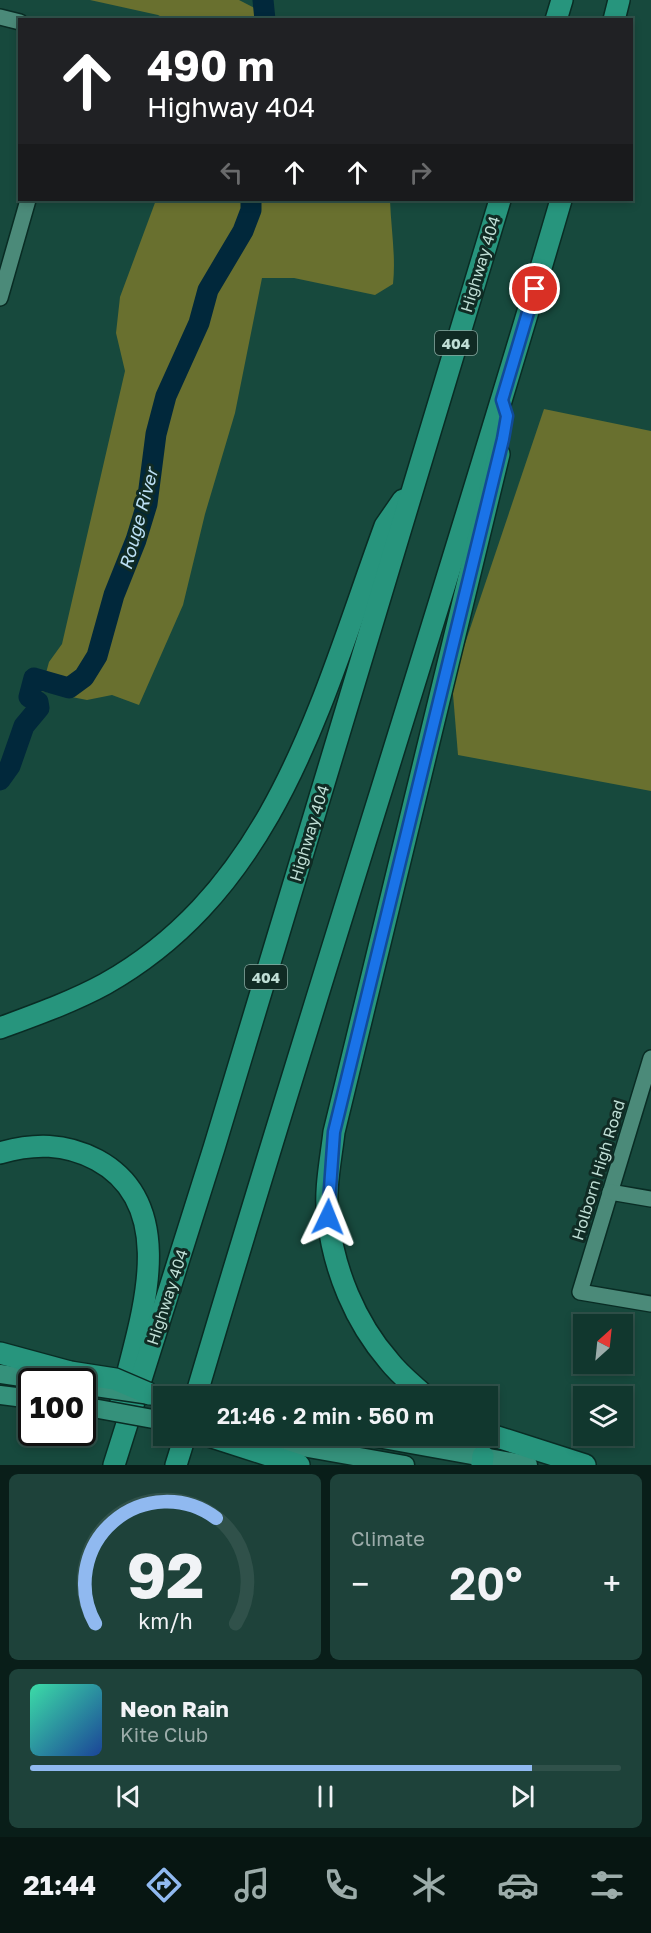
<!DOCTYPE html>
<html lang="en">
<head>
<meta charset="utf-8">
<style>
	body { margin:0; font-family:"Golos Text",sans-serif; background:#1e423a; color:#f1f3f6; height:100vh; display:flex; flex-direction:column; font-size:22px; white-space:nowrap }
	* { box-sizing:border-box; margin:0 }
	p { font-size:20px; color:#9cacaa }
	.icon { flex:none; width:33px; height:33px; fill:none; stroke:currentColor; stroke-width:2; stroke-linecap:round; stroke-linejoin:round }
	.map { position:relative; height:1465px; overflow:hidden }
	.sheet { display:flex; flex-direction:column; gap:9px; padding:9px; background:#091e19; flex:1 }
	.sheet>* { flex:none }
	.guide { position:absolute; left:18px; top:18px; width:615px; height:183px; border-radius:0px; box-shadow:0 3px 9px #0003,0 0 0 2px #30514a; background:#202124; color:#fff; overflow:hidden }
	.needle { width:39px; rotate:27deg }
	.buttons { position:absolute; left:573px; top:1314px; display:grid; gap:12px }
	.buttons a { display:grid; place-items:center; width:60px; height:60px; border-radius:0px; background:#11372e; box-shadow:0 3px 9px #0003,0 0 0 2px #30514a; font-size:30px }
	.speed { position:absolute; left:18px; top:1368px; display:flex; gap:12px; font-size:30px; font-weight:700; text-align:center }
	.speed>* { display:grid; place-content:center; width:78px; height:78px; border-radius:50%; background:#11372e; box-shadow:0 3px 9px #0003,0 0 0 2px #30514a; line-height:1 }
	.speed .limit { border:3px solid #111; border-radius:9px; background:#fff; color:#111 }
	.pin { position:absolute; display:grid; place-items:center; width:51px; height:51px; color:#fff; margin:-26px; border:3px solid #fff; border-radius:50%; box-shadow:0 2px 6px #0007 }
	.me { position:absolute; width:66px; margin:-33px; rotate:2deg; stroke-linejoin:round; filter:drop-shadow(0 0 4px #0008) }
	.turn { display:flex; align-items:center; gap:21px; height:126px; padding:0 30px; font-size:27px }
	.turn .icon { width:78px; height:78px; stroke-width:2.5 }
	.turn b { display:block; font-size:42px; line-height:51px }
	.lanes { display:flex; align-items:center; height:57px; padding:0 30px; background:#0003; justify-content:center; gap:30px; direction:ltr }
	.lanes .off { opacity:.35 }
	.big { font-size:45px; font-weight:600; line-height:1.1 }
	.sheet .tile { flex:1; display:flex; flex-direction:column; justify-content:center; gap:9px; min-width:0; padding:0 21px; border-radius:9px; background:#1e423a }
	.sheet .dial { align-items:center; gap:0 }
	.dial svg { height:156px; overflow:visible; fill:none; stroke:#30514a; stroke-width:7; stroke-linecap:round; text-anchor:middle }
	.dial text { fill:#f1f3f6; stroke:none }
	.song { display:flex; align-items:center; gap:18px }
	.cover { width:72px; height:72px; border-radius:9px; background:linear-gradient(135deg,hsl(160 70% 55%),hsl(220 70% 35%)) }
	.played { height:6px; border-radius:3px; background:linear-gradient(90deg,#90b9f0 85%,#30514a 85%) }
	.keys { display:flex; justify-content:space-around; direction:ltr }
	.heat { display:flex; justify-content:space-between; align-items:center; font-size:33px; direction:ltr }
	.sheet .tiles { flex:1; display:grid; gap:9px; grid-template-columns:1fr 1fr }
	.tile:last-child { grid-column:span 2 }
	.trip { position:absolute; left:153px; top:1386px; width:345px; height:60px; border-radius:0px; background:#11372e; box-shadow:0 3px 9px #0003,0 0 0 2px #30514a; font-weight:600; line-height:60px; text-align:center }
	.tab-bar { display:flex; height:96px; justify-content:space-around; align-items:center; background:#071612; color:#9cacaa }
	.tab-bar .icon { width:42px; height:42px }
	.tab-bar .on { color:#90b9f0 }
	.tab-bar b { font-size:27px; color:#f1f3f6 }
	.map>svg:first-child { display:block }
	.green { fill:#69702f }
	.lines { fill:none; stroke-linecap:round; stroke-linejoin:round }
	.river { stroke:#01283b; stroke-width:21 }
	.minor-casing { stroke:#092c24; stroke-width:18 }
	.major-casing { stroke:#092c24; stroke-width:21 }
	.highway-casing { stroke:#092c24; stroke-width:24 }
	.minor { stroke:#4b8a79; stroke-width:15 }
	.major { stroke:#35917b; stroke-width:18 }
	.highway { stroke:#27957d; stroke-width:21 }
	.major-bridge-casing { stroke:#092c24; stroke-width:21; stroke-linecap:butt }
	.highway-bridge-casing { stroke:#092c24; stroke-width:24; stroke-linecap:butt }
	.major-bridge { stroke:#35917b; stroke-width:18 }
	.highway-bridge { stroke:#27957d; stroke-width:21 }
	.route-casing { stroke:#114b97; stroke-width:15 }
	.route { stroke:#1a73e8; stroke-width:10 }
	.labels { text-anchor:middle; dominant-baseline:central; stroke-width:6; stroke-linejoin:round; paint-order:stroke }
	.shield { fill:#102b24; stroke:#8aa8a0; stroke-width:1.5 }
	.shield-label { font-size:15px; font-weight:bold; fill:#bfded5 }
	.street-label { font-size:16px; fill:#bfded5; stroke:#102b24 }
	.water-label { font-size:18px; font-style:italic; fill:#bce0f5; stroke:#102b24 }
</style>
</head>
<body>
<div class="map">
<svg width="651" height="1465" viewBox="0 0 651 1465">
	<rect width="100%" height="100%" fill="#17493d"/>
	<!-- green -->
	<g class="green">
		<polygon points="90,0 239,0 274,18 303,19 165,19 158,15"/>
		<path d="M156 200H390C391 229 396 256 393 284L375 295 294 278H262L235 413 205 514 183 605 139 705 112 695 87 700 41 691 49 662 62 644 125 371 116 333 120 297Z"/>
		<polygon points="544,409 651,431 651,791 458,755 452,682"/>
	</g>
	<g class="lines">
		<!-- river -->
		<g class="river">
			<polyline points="263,0 265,20"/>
			<polyline points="0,780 10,766 24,726 39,708 38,702 29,697 34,678 69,688 84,677 97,656 114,595 136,540 147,504 156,434 166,396 199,323 208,290 243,231 251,210 251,200"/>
		</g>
		<!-- minor casing -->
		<g class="minor-casing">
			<g id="minor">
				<polyline points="0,17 20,22"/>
				<polyline points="0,298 28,200"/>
				<polyline points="651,1058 580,1292 651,1304"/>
				<polyline points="610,1192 651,1199"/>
			</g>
		</g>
		<!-- major casing -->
		<g class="major-casing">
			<g id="major">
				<polyline points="0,1374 55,1382"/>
				<polyline points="0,1395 32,1399"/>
				<polyline points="240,1436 405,1465"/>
				<polyline points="366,1436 528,1465"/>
			</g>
		</g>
		<!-- highway casing -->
		<g class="highway-casing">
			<g id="highway">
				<polyline points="556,20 562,0"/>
				<polyline points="614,20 619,0"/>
				<path d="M0 1028C35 1015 72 1002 105 984 277 887 322 698 385 526L403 500"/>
				<path d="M0 1153C34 1143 65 1143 97 1160 184 1207 138 1326 121 1399"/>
				<polyline points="0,1353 70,1372"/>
				<path d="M196 1396C314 996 444 600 561 200"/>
				<path d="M425 1396C413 1385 399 1374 389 1361 355 1322 334 1270 328 1219 324 1191 331 1159 334 1132L499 454"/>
				<polyline points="488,1434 585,1465"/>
				<polyline points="209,1436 299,1465"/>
				<polyline points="114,1465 214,1148 500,200"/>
				<polyline points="176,1465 185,1436"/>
				<polyline points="482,1465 483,1456"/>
			</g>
		</g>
		<!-- minor -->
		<use href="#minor" class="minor"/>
		<!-- major -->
		<use href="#major" class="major"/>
		<!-- highway -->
		<use href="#highway" class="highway"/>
		<!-- major-bridge casing -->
		<g class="major-bridge-casing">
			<g id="major-bridge">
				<polyline points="82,1385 164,1397"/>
				<polyline points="82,1406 164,1421"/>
			</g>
		</g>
		<!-- highway-bridge casing -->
		<g class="highway-bridge-casing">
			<polyline id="highway-bridge" points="70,1372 115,1379 150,1394"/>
		</g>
		<!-- major-bridge -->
		<use href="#major-bridge" class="major-bridge"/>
		<!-- highway-bridge -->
		<use href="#highway-bridge" class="highway-bridge"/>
	</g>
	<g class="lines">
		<!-- route casing -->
		<g class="route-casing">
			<polyline id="route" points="328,1217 334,1132 503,439 507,416 502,400 535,289"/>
		</g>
		<!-- route -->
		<use href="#route" class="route"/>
	</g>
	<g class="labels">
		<!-- shield labels -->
		<g class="shield">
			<rect x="435" y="331" width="42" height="24" rx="4.5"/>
			<rect x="245" y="965" width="42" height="24" rx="4.5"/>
		</g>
		<g class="shield-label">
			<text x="456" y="343">404</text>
			<text x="266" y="977">404</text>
		</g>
		<!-- street labels -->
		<g class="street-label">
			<text transform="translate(480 264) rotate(-73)">Highway 404</text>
			<text transform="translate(309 833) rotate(-73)">Highway 404</text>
			<text transform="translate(598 1170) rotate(-73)">Holborn High Road</text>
			<text transform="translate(167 1297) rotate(-72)">Highway 404</text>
		</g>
		<!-- water labels -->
		<g class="water-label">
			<text transform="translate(138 519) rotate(-75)">Rouge River</text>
		</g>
	</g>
</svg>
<div class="buttons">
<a><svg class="needle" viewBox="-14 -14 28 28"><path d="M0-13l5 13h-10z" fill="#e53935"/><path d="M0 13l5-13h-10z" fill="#9cacaa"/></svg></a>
<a><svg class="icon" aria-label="layers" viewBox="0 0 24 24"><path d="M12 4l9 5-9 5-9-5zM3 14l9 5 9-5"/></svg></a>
</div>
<div class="speed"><div class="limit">100</div></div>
<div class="pin" style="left:535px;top:289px;background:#d93025"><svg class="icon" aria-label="arrive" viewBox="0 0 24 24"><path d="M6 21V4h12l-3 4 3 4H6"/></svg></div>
<svg class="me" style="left:328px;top:1217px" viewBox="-20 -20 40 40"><path d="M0-17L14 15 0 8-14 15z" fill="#1a73e8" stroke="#fff" stroke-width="4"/></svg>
<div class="trip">21:46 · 2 min · 560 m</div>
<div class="guide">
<div class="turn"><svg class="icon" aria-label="ahead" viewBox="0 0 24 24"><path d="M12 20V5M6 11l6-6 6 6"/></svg><div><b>490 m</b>Highway 404</div></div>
<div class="lanes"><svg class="icon off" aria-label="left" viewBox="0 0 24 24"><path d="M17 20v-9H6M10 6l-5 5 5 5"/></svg><svg class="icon" aria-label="ahead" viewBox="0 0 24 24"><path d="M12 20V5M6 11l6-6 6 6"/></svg><svg class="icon" aria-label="ahead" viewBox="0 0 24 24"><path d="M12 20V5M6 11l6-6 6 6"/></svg><svg class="icon off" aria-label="right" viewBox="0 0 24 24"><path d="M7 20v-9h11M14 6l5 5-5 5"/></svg></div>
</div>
</div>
<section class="sheet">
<div class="tiles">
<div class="tile dial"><svg viewBox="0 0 100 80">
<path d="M14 69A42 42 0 1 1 86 69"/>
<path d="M14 69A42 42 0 0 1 76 15" stroke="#90b9f0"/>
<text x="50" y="56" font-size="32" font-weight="700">92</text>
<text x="50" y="72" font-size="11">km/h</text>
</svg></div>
<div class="tile"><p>Climate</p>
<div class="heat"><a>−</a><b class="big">20°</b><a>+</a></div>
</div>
<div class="tile">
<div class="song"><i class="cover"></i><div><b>Neon Rain</b><p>Kite Club</p></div></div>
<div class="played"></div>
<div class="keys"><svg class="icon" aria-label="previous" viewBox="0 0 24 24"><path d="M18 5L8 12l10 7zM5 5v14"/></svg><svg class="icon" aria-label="pause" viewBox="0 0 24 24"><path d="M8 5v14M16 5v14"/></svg><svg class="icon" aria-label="next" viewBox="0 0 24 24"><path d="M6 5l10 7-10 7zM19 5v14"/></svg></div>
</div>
</div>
</section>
<nav class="tab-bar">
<b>21:44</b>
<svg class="icon on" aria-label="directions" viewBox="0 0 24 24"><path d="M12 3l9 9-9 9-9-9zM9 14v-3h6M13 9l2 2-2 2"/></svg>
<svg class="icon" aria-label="music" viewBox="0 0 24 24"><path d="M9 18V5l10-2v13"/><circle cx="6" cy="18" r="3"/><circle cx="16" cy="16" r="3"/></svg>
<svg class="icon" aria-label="phone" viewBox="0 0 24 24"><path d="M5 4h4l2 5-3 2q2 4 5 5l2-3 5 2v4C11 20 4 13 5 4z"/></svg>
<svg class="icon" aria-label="climate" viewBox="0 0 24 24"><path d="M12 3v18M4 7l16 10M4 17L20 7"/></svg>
<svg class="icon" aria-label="car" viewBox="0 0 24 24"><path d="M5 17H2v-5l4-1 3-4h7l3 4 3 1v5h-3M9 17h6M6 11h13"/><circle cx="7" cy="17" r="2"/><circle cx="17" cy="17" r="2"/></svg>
<svg class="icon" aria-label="filters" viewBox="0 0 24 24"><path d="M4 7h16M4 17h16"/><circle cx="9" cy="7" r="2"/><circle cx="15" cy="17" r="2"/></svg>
</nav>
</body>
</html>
